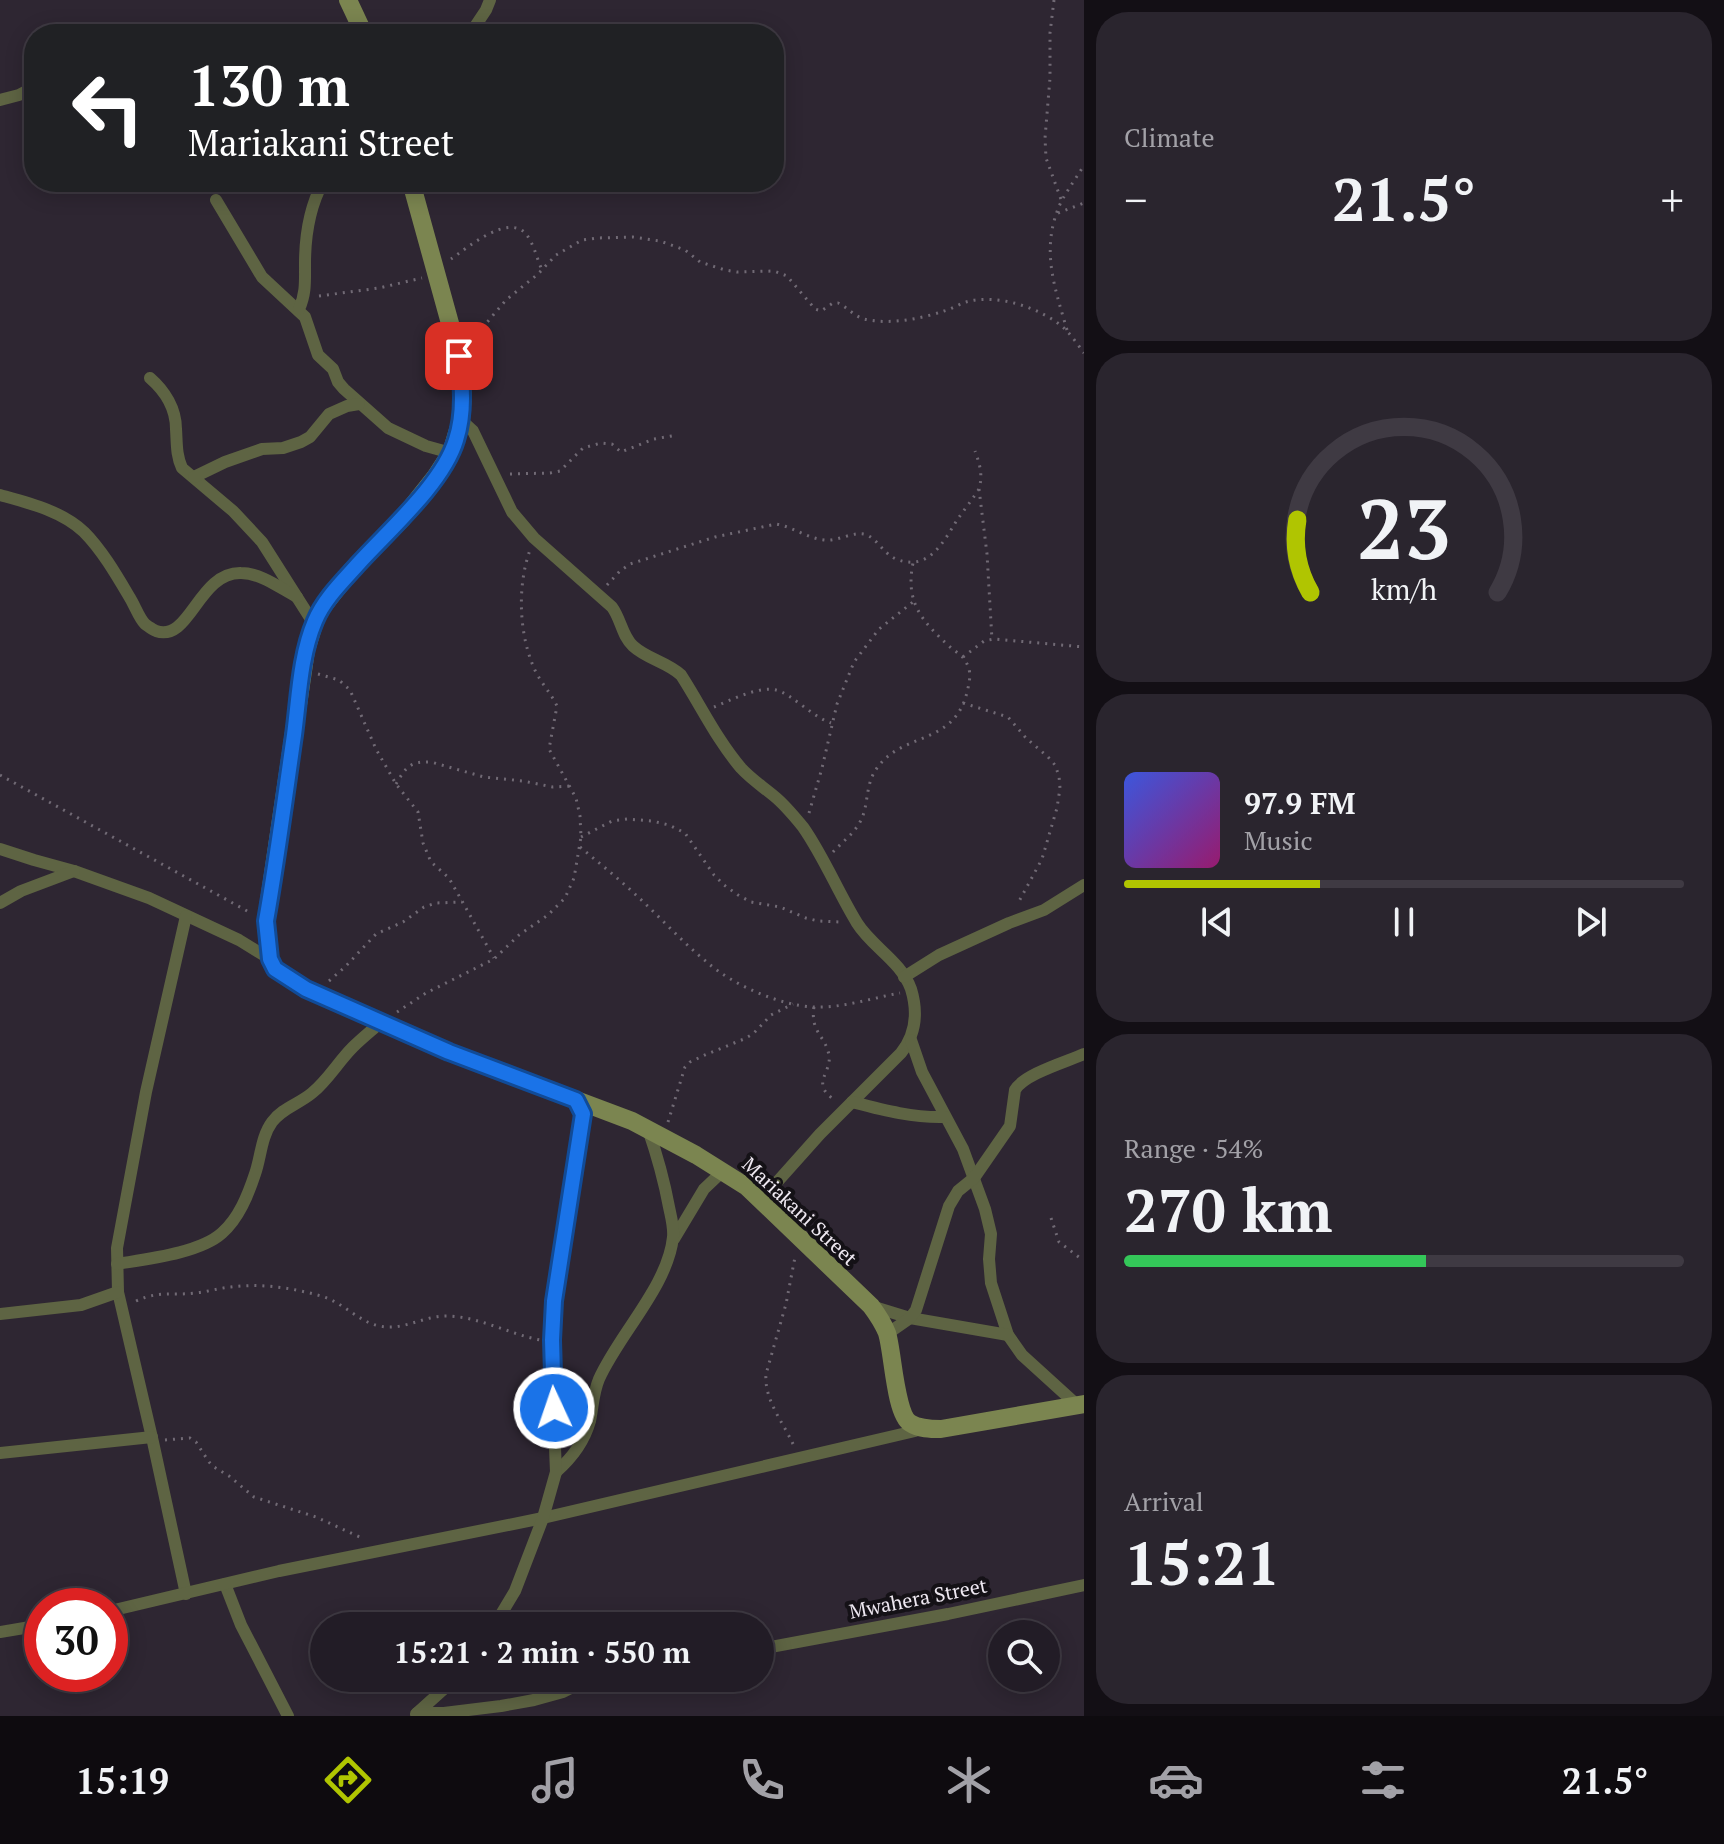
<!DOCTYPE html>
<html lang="en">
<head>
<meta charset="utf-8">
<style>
	body { margin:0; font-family:"PT Serif",serif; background:#2a252e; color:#f1f3f6; height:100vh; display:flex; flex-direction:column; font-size:30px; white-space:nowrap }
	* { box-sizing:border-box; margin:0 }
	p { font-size:26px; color:#a2a1a7 }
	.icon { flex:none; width:44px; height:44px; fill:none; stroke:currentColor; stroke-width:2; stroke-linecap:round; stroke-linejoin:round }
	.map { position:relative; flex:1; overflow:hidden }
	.sheet { display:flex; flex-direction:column; gap:12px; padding:12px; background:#130f15; width:640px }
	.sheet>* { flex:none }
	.guide { position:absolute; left:24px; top:24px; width:760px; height:168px; border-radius:32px; box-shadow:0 4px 20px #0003,0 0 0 2px #3f3a43; background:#202124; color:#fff; overflow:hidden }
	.buttons { position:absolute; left:988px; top:1620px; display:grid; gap:16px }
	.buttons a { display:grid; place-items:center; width:72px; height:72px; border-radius:50%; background:#221c26; box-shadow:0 4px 20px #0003,0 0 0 2px #3f3a43; font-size:40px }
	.speed { position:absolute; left:24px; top:1588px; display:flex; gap:16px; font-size:40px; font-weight:700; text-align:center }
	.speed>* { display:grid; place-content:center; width:104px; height:104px; border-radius:50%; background:#221c26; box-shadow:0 4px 20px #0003,0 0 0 2px #3f3a43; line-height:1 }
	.speed .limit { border:12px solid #d22; background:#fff; color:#111 }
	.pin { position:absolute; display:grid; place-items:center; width:68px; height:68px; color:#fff; margin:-34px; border-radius:16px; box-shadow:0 4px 12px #0006 }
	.me { position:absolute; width:88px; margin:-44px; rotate:357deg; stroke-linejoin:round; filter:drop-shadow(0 0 6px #0008) }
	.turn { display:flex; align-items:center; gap:28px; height:168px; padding:0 32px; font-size:36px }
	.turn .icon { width:104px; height:104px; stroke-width:2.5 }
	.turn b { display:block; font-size:56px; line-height:68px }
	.big { font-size:60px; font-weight:700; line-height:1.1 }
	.sheet .tile { flex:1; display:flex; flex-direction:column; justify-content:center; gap:12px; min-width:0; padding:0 28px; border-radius:32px; background:#2a252e }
	.sheet .dial { align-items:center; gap:0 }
	.dial svg { height:208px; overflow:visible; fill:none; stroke:#3f3a43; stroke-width:7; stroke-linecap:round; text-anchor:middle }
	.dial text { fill:#f1f3f6; stroke:none }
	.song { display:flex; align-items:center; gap:24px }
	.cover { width:96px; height:96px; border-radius:12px; background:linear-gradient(135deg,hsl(230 70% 55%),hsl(320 70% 35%)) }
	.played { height:8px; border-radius:4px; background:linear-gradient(90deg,#b0c501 35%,#3f3a43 35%) }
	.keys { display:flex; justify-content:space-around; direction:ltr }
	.heat { display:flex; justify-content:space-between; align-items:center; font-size:44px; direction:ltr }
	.charge { height:12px; border-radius:6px; background:linear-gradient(90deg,#34c759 54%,#3f3a43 0) }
	.trip { position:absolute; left:310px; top:1612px; width:464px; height:80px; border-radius:40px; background:#221c26; box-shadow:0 4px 20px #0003,0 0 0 2px #3f3a43; font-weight:700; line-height:80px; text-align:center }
	.tab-bar { display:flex; height:128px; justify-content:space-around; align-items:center; background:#0e0b0f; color:#a2a1a7 }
	.tab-bar .icon { width:56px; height:56px }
	.tab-bar .active { color:#b0c501 }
	.tab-bar b { font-size:36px; color:#f1f3f6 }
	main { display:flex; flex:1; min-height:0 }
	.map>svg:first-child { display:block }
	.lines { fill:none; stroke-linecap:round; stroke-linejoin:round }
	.path { stroke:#716a75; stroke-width:3; stroke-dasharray:2 6; stroke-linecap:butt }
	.street { stroke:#5e6443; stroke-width:12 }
	.secondary { stroke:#7b8550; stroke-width:18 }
	.route-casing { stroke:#114b97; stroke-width:20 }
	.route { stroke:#1a73e8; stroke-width:14 }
	.labels { text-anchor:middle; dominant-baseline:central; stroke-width:8; stroke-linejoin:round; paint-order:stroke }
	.street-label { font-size:20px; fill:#eee8f1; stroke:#141116 }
</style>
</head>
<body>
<main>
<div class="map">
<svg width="1084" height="1716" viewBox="0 0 1084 1716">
	<rect width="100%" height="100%" fill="#2e2632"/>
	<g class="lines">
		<!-- path -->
		<g class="path">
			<polyline points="1054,0 1050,33 1050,78 1045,138 1046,158 1062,202"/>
			<polyline points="1058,213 1084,203"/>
			<path d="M451 259C467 248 508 213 526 234 534 244 537 259 542 270"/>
			<polyline points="319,296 379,288 422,278"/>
			<path d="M1067 330C1054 285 1040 248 1061 202 1068 189 1077 177 1084 165"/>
			<path d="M472 340 506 300 538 274 556 255 582 240 597 238 633 237 660 241 685 250 700 262 725 270 737 272 774 271 787 276 815 309 821 311 833 303H838C847 307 854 316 864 319 889 325 920 319 944 311 952 309 959 304 966 302 997 293 1042 308 1065 329 1072 336 1078 345 1084 353"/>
			<polyline points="510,474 550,473 560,471 583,448 601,443 612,444 621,452 654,439 677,435"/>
			<polyline points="979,489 987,554 992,640"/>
			<path d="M607 585 620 571 630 564 715 537 776 524C793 527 807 538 824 540 838 542 854 530 867 535 878 540 884 554 896 559 928 572 943 543 957 520 964 510 972 500 979 489 983 475 980 465 975 451"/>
			<polyline points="963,657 984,641 994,639 1084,647"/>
			<polyline points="318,674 339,680 350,690 376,749 396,784 418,812 423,843 431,862 449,878 494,958"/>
			<polyline points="963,703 1008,717 1026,738 1048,757 1055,765 1059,776 1060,788 1057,808 1042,859 1017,905"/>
			<path d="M714 707C731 700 758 686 776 690 792 694 811 716 831 723"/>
			<polyline points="0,775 249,912"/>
			<path d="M396 784C406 767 410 761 431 762L484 777 523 781 553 787 570 786"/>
			<polyline points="809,813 822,768 837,704 854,662 879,629 913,602"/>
			<polyline points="581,837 612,821 627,819 652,821 669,825 685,833 714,875 724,885 738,895 751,902 780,907 806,918 818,921 841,922"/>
			<path d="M580 847C599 863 618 878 636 895 660 917 682 942 708 963 733 985 781 1006 815 1007 843 1008 872 998 900 993"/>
			<path d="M833 852C842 842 855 833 861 820 869 804 865 784 877 768 904 730 956 747 968 688 970 680 971 671 967 664 964 656 956 652 950 647 922 621 905 603 913 563"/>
			<polyline points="329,981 345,967 376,934 403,922 424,907 436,903 462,902"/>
			<path d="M814 1007C810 1032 825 1035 829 1055 832 1074 809 1083 836 1101"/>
			<path d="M397 1012 426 993 494 959 519 935 548 915 565 898 574 878 581 837 580 816 576 798 549 749 557 706C551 693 540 682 534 668 519 634 517 586 530 550"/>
			<polyline points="668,1122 685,1067 690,1062 707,1054 744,1039 753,1034 771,1015 793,1004"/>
			<polyline points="1051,1218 1059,1242 1080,1258 1084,1259"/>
			<path d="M136 1301C161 1290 170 1296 195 1293 207 1292 219 1288 231 1287 261 1283 293 1288 321 1296 343 1302 360 1323 380 1326 403 1331 423 1316 446 1316 478 1316 509 1334 540 1340"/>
			<polyline points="165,1440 190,1438 196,1442 209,1462 214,1467 229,1476 254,1497 316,1517 364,1539"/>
			<path d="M793 1444C783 1422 764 1400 766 1374L786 1304 795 1257"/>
		</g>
		<!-- street -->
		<g class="street">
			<polyline points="470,34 486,10 490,0"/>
			<polyline points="0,100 19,95 34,87"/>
			<polyline points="216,200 262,277 305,317 318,355 333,369 338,382 344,389 388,428 426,446 451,453"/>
			<path d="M299 309C306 294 305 281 305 264 305 235 309 208 323 182"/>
			<path d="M150 378C165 391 176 409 176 429 177 443 176 455 182 468L233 511 262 542 314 624"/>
			<path d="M461 420 473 431 512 512 534 538 612 607C621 619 622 636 633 646 647 659 667 662 681 675 701 706 717 740 741 768 751 779 762 786 774 796 784 804 794 816 803 827 824 857 838 892 857 923 872 947 901 961 911 989 918 1012 916 1034 901 1053L820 1134 761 1200"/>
			<polyline points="194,477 225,462 262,449 283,448 301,442 310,437 329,414 347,406 359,404"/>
			<path d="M0 495C29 503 62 511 84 532 102 550 117 576 130 598 135 606 139 618 145 624 146 625 155 631 156 631 190 643 198 572 241 573 261 573 280 588 297 597"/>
			<polyline points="0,849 34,860 74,871 149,898 239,940 270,959"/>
			<polyline points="0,903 21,891 74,871"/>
			<polyline points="186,916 146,1092 117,1248 118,1292 153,1442 186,1594"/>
			<polyline points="904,977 939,955 1009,923 1044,910 1084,885"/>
			<polyline points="911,1040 922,1072 963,1149 985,1209 991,1234 989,1259 991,1283 1008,1335 1022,1355 1077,1405"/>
			<path d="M852 1102C883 1110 913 1118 945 1117"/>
			<polyline points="674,1239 704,1189 723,1171"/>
			<path d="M117 1264C147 1259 200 1253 222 1233 239 1218 248 1195 255 1174 261 1157 261 1137 272 1122 282 1108 299 1104 312 1093 328 1080 338 1062 353 1047 361 1039 371 1031 380 1023"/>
			<polyline points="871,1306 910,1318 1008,1335"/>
			<polyline points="0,1314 81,1305 118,1292"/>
			<path d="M887 1334 910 1318 916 1310 949 1206 958 1191 974 1178 1010 1126 1015 1090C1024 1074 1066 1062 1084 1054"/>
			<polyline points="0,1453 152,1437"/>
			<path d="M556 1472C572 1458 584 1443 590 1421 593 1407 593 1393 599 1379 619 1334 668 1286 673 1237 674 1227 671 1217 669 1207 664 1180 657 1155 648 1129"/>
			<polyline points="225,1584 241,1625 288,1716"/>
			<polyline points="110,1611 279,1571 543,1518 915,1431 921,1428"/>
			<polyline points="494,1626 515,1591 543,1518 556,1472 552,1374 554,1301 563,1235 582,1129 583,1114 576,1100"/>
			<polyline points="0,1632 42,1625"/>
			<polyline points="760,1649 948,1614 1084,1585"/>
			<polyline points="417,1713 444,1713 501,1706 534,1700 563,1692 583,1682 601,1685 630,1678"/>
			<polyline points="416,1714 456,1678"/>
		</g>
		<!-- secondary -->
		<g class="secondary">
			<polyline points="348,0 364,34"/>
			<path d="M411 182 459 356 463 395 461 420 451 453 436 476 402 519 351 571 320 610 314 624 306 650 303 671 266 921 270 959 275 969 306 989 449 1052 632 1121 696 1155 747 1187 871 1306C877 1314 883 1323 887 1333 893 1352 895 1413 910 1423 919 1429 931 1429 941 1429L1084 1404"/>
		</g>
	</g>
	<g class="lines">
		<!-- route casing -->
		<g class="route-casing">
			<path id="route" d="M459 356C462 384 465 412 456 440 443 483 389 530 359 563 343 581 324 599 315 621 300 656 299 698 294 735 285 797 277 859 266 921L270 959 275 969 306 989 449 1052 576 1100 583 1114 554 1301 552 1340 554 1408"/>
		</g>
		<!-- route -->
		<use href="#route" class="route"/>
	</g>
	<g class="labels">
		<!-- street labels -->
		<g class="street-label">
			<text transform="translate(800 1211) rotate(43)">Mariakani Street</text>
			<text transform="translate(918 1598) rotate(-11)">Mwahera Street</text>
		</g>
	</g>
</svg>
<div class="buttons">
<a><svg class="icon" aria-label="search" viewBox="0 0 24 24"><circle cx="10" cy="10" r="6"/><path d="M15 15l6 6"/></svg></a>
</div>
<div class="speed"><div class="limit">30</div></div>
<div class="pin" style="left:459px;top:356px;background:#d93025"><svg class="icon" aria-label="arrive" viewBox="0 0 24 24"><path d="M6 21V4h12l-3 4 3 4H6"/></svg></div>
<svg class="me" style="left:554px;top:1408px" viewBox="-20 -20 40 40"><circle r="17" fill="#1a73e8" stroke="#fff" stroke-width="3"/><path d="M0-11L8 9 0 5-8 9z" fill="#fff"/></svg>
<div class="trip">15:21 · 2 min · 550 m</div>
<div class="guide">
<div class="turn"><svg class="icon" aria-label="left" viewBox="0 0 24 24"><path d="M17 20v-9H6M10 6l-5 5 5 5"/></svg><div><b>130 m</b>Mariakani Street</div></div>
</div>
</div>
<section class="sheet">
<div class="tile"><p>Climate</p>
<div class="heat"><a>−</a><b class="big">21.5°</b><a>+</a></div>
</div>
<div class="tile dial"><svg viewBox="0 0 100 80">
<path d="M14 69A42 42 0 1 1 86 69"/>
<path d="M14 69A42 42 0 0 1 9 41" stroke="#b0c501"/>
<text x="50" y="56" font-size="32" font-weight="700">23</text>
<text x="50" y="72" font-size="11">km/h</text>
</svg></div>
<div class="tile">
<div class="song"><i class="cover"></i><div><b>97.9 FM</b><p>Music</p></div></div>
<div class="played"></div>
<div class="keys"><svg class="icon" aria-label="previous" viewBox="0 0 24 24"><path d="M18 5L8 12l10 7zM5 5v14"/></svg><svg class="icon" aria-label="pause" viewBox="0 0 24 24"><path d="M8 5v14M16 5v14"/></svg><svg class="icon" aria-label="next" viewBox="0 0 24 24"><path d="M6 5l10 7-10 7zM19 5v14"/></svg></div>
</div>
<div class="tile"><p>Range · 54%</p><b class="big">270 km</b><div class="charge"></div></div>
<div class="tile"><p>Arrival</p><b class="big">15:21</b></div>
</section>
</main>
<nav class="tab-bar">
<b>15:19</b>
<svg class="icon active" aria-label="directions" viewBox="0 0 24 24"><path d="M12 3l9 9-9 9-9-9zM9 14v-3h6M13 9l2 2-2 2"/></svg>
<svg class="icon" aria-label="music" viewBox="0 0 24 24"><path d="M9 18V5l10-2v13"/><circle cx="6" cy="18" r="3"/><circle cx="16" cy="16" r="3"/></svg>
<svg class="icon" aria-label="phone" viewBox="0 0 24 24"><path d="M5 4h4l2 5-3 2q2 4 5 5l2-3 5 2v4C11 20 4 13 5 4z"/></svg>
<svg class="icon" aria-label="climate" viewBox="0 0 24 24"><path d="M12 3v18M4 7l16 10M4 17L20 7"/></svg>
<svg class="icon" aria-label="car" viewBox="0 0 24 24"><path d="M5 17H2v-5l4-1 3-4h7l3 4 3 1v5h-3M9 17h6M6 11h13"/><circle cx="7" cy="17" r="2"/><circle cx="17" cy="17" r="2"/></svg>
<svg class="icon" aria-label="filters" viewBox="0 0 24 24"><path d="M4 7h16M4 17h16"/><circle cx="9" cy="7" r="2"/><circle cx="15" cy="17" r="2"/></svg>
<b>21.5°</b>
</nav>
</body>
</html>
